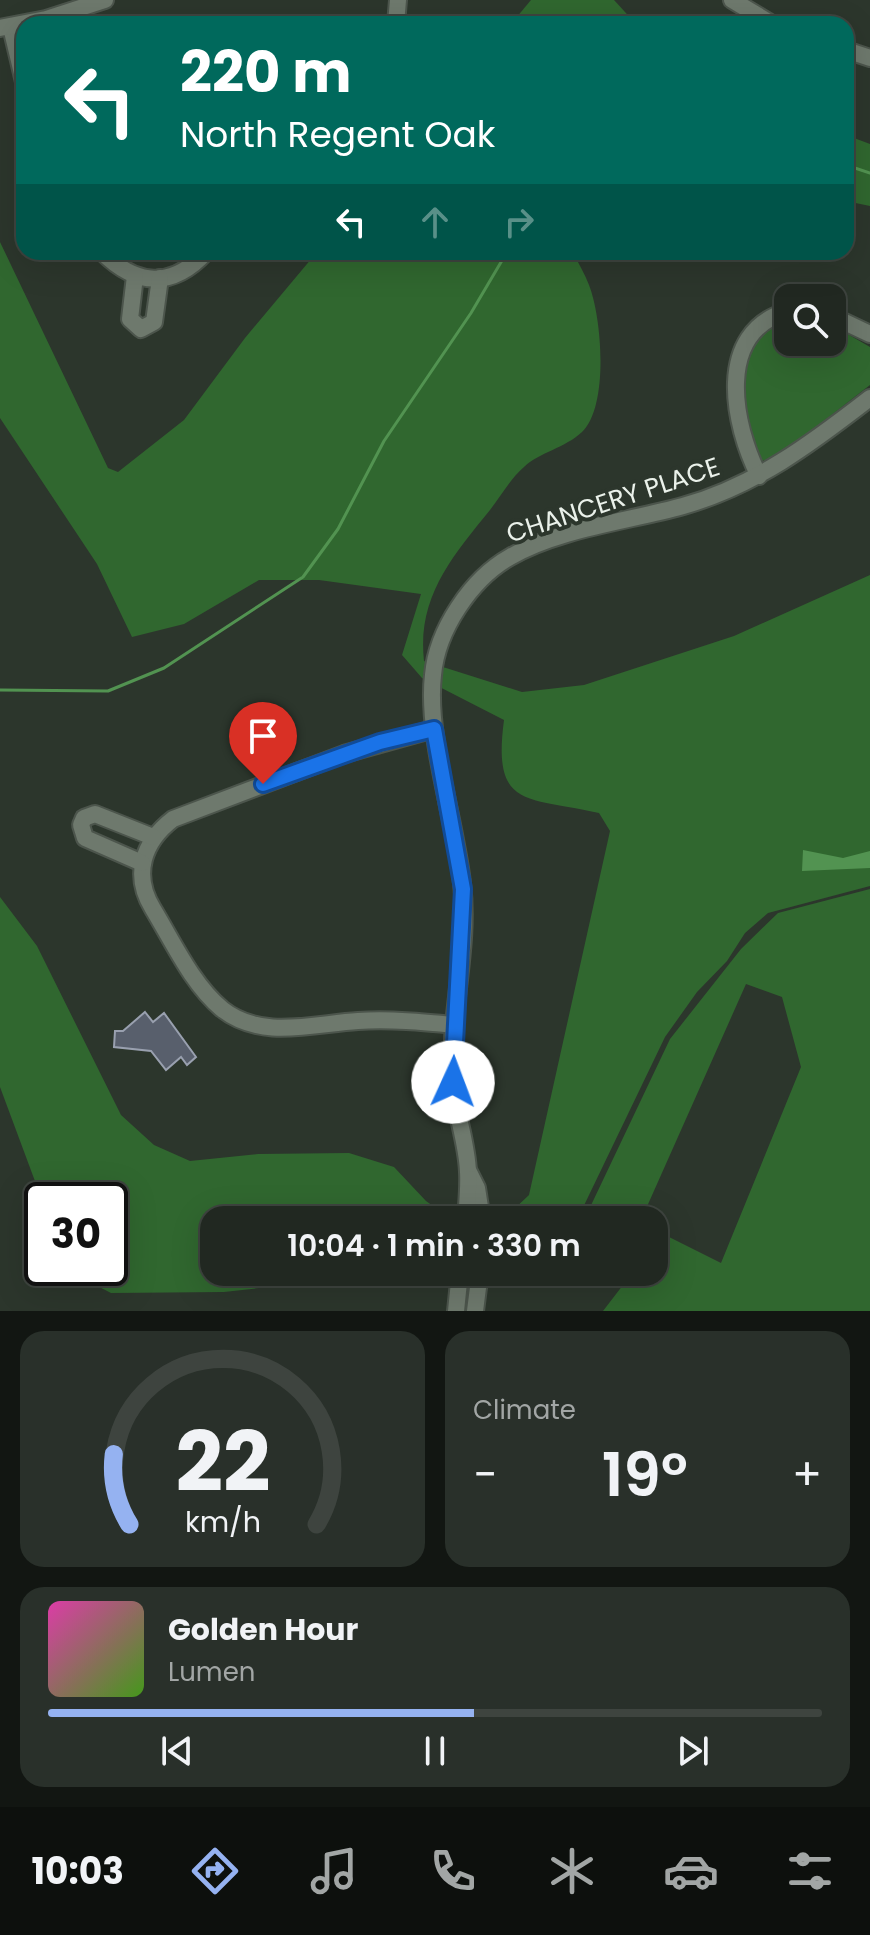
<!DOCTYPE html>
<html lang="en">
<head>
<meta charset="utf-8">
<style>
	body { margin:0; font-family:Poppins,sans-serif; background:#29302a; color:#f1f3f6; height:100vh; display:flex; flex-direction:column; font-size:30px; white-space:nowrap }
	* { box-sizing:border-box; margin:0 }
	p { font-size:26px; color:#a2a6a5 }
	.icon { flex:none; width:44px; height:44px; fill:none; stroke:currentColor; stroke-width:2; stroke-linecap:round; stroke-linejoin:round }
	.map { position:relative; height:1311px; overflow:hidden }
	.sheet { display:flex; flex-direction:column; gap:20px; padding:20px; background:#121612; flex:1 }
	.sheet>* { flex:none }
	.guide { position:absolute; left:16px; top:16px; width:838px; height:244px; border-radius:24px; box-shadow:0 8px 32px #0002,0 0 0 2px #3e443f; background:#00695c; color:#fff; overflow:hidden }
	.fabs { position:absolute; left:774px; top:284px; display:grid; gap:16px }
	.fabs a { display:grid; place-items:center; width:72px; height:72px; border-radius:16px; background:#212821; box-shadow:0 8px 32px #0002,0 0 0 2px #3e443f; font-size:40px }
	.speed { position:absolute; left:24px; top:1182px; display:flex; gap:16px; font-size:40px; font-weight:700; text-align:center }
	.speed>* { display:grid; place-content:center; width:104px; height:104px; border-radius:50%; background:#212821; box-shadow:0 8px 32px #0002,0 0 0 2px #3e443f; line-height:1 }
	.speed .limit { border:4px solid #111; border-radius:12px; background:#fff; color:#111 }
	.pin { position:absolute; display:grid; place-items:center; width:68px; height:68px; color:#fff; margin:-82px -34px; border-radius:50% 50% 50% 0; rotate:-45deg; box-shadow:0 0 8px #0007 }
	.pin .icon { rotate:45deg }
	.me { position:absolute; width:88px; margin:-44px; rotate:2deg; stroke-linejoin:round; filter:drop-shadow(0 0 6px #0008) }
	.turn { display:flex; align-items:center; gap:28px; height:168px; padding:0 32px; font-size:36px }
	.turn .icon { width:104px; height:104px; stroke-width:2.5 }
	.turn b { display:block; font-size:56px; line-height:68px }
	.lanes { display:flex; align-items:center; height:76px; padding:0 32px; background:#0003; justify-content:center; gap:40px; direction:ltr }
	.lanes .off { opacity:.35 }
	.big { font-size:60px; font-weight:600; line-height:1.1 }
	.sheet .widget { flex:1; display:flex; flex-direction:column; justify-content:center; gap:12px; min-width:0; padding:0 28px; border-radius:24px; background:#29302a }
	.sheet .dial { align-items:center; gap:0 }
	.dial svg { height:208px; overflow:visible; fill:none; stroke:#3e443f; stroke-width:7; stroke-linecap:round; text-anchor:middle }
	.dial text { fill:#f1f3f6; stroke:none }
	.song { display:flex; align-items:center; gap:24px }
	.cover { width:96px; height:96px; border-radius:12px; background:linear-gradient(135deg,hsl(320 70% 55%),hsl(100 70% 35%)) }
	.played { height:8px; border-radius:4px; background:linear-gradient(90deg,#95b2f1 55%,#3e443f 55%) }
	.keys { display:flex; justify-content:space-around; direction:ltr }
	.heat { display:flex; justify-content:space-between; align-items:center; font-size:44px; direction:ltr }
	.sheet .tiles { flex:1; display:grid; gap:20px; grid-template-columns:1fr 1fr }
	.widget:last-child { grid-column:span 2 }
	.trip { position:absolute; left:200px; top:1206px; width:468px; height:80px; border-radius:24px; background:#212821; box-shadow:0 8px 32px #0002,0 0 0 2px #3e443f; font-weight:600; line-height:80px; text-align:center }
	.tab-bar { display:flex; height:128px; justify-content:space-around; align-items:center; background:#0d100d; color:#a2a6a5 }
	.tab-bar .icon { width:56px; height:56px }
	.tab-bar .on { color:#95b2f1 }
	.tab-bar b { font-size:36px; color:#f1f3f6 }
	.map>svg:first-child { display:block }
	.green { fill:#30672f }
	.water { fill:#529351 }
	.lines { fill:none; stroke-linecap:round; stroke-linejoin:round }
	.stream { stroke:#529351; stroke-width:3 }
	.building { fill:#585f6c; stroke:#99a0af; stroke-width:2 }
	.minor-casing { stroke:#4c554c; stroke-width:20 }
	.minor { stroke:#6e796d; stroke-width:16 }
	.route-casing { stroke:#114b97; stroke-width:20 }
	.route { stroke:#1a73e8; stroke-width:14 }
	.labels { text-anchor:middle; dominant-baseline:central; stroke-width:8; stroke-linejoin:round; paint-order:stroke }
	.street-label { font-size:26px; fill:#eaf1ea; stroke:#2c362c }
</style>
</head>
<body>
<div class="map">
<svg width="870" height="1311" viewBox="0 0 870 1311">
	<rect width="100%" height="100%" fill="#2c362c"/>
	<!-- green -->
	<g class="green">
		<polygon points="531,0 614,0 636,24 511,24"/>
		<polygon points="846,135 870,144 870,206 846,201"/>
		<path d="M0 242 108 468 118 472 184 420 245 338 317 252H573C578 263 585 274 589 285 602 318 609 406 582 432 565 448 540 452 524 467 511 478 501 496 490 510 452 557 417 597 424 661L522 692 584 685 734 636 870 575V886L768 913 745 933 727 961 697 992 665 1037 577 1220H214V1272H401L224 1292 111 1293 74 1274 71 1268H110V1200H42L0 1087V897L37 946 121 1115 154 1145 190 1161 258 1154 349 1153 394 1167 426 1201 443 1213 511 1212 529 1195 610 831 599 813C527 796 492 810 504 720L422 678 402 655 421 594 319 580H259L184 624 132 637 97 564 0 418Z"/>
		<path d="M788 318V342H832V325L870 347V385L775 459 759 461C741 403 723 351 788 318Z"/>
		<polygon points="870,889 870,1311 603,1311 633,1272 654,1272 654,1246 663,1234 721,1263 801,1067 782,997 746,984 641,1220 584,1220 670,1039 741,949 778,913"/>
	</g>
	<!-- water -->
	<g class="water">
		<polygon points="803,850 843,858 870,851 870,868 802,871"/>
		<path d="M553 1272 554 1279C535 1291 516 1288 499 1273Z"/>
	</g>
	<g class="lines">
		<!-- stream -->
		<g class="stream">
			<polyline points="846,165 870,173"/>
			<polyline points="0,690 108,691 164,668 303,577 338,529 384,441 471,313 507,252"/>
		</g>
	</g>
	<!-- building -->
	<polygon class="building" points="145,1012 153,1022 164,1013 196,1057 187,1065 181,1057 166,1070 151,1051 114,1047 115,1031 123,1031"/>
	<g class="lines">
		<!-- minor casing -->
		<g class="minor-casing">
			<g id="minor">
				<polyline points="732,0 772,24"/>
				<polyline points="396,24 398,0"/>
				<polyline points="11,27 24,82"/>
				<polyline points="0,28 46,19 105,0"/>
				<polyline points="846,50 870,58"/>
				<path d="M102 252C136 286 172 289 206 252"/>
				<polyline points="135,276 130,319 141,329 154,322 160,278"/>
				<polyline points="832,316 870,334"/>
				<path d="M759 476C733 425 714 332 788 311"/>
				<path d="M434 729 344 754 173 819C143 842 132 875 153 909 173 942 192 984 222 1009 261 1040 312 1024 358 1021 390 1019 423 1022 455 1025"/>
				<polyline points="142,863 85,838 81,825 84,818 95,814 153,837"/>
				<polyline points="469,1172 477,1188 482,1220"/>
				<path d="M466 1220C467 1204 469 1187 468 1172 467 1142 455 1112 453 1082 448 1016 470 950 462 883 455 819 426 736 433 675 437 630 471 579 510 557 558 529 629 521 683 506 755 486 812 443 870 398"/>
				<polyline points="456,1311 460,1272"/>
				<polyline points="475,1311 480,1272"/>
			</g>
		</g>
		<!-- minor -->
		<use href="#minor" class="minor"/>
	</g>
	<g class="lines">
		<!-- route casing -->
		<g class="route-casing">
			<polyline id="route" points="263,784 380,742 434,729 463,889 453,1082"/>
		</g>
		<!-- route -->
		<use href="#route" class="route"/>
	</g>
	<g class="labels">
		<!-- street labels -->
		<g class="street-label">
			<text transform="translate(613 500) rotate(-18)">CHANCERY PLACE</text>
		</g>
	</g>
</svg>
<div class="fabs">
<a><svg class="icon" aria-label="search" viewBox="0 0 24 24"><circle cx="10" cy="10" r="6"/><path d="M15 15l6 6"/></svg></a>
</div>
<div class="speed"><div class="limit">30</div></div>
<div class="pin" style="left:263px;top:784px;background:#d93025"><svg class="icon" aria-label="arrive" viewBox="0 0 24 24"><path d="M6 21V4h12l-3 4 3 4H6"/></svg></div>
<svg class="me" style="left:453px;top:1082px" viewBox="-20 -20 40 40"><circle r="19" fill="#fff"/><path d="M0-13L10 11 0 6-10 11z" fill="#1a73e8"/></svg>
<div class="trip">10:04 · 1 min · 330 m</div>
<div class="guide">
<div class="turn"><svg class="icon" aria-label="left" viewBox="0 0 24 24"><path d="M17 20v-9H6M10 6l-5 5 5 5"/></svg><div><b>220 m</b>North Regent Oak</div></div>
<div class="lanes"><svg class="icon" aria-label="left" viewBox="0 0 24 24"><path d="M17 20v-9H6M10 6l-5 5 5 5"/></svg><svg class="icon off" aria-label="ahead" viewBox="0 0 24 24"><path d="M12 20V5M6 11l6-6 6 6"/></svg><svg class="icon off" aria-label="right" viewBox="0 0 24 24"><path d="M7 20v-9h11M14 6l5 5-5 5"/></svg></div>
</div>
</div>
<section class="sheet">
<div class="tiles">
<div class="widget dial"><svg viewBox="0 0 100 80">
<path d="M14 69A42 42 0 1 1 86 69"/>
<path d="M14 69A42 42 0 0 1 8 42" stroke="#95b2f1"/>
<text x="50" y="56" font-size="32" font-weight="700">22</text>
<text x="50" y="72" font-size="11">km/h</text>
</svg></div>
<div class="widget"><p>Climate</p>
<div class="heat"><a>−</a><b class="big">19°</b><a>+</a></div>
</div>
<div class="widget">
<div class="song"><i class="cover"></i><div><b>Golden Hour</b><p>Lumen</p></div></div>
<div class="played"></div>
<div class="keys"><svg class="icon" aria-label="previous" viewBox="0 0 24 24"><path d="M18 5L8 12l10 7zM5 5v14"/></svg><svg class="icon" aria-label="pause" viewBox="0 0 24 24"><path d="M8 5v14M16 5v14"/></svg><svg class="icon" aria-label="next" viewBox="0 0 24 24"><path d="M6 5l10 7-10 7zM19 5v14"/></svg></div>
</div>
</div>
</section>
<nav class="tab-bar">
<b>10:03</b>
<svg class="icon on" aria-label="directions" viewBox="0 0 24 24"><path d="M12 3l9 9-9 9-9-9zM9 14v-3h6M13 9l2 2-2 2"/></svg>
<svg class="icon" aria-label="music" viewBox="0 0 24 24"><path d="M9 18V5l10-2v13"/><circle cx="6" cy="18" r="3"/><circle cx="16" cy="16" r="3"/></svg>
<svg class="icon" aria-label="phone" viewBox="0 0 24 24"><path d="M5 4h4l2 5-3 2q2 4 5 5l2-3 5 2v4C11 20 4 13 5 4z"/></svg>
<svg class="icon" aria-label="climate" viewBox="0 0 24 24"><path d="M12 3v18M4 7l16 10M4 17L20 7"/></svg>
<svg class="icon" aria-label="car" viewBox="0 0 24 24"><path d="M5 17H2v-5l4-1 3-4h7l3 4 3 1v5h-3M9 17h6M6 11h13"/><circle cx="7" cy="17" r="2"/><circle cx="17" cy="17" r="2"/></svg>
<svg class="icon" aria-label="filters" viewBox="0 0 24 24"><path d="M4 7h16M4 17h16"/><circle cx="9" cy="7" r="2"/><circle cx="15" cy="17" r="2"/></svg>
</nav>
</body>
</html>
